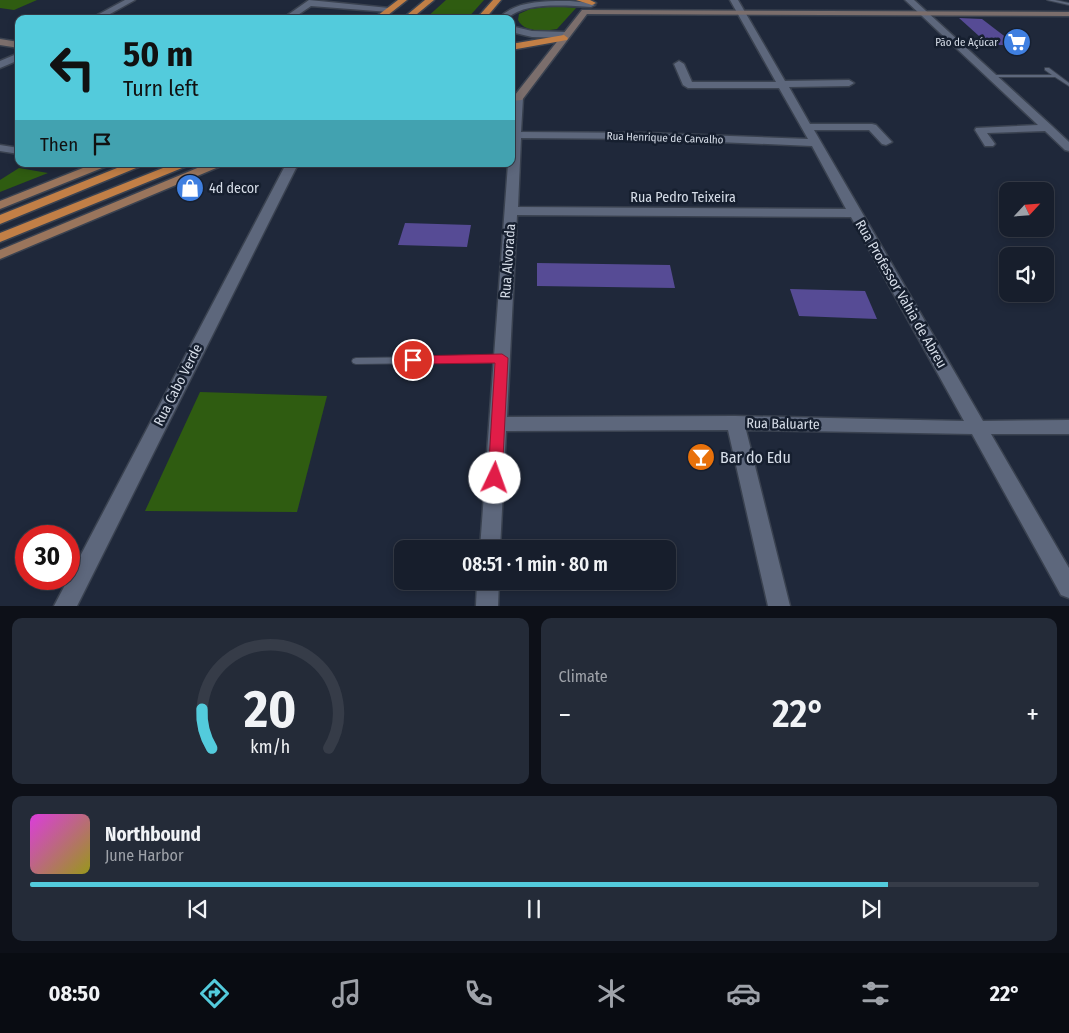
<!DOCTYPE html>
<html lang="en">
<head>
<meta charset="utf-8">
<style>
	body { margin:0; font-family:"Fira Sans Condensed",sans-serif; background:#242b38; color:#f1f3f6; height:100vh; display:flex; flex-direction:column; font-size:19px; white-space:nowrap }
	* { box-sizing:border-box; margin:0 }
	p { font-size:16px; color:#9ea2a9 }
	.icon { flex:none; width:28px; height:28px; fill:none; stroke:currentColor; stroke-width:2; stroke-linecap:round; stroke-linejoin:round }
	.map { position:relative; height:606px; overflow:hidden }
	.panel { display:flex; flex-direction:column; gap:12px; padding:12px; background:#0d1018; flex:1 }
	.panel>* { flex:none }
	.hud { position:absolute; left:15px; top:15px; width:500px; height:152px; border-radius:10px; box-shadow:0 2px 8px #0003,0 0 0 1px #363c48; background:#53cbdc; color:#111; overflow:hidden }
	.needle { width:32px; rotate:64deg }
	.controls { position:absolute; left:999px; top:182px; display:grid; gap:10px }
	.controls a { display:grid; place-items:center; width:55px; height:55px; border-radius:10px; background:#171e2c; box-shadow:0 2px 8px #0003,0 0 0 1px #363c48; font-size:25px }
	.speed { position:absolute; left:15px; top:525px; display:flex; gap:10px; font-size:25px; font-weight:700; text-align:center }
	.speed>* { display:grid; place-content:center; width:65px; height:65px; border-radius:50%; background:#171e2c; box-shadow:0 2px 8px #0003,0 0 0 1px #363c48; line-height:1 }
	.speed .limit { border:8px solid #d22; background:#fff; color:#111 }
	.pin { position:absolute; display:grid; place-items:center; width:42px; height:42px; color:#fff; margin:-21px; border:2px solid #fff; border-radius:50%; box-shadow:0 1px 5px #0007 }
	.me { position:absolute; width:55px; margin:-28px; rotate:3deg; stroke-linejoin:round; filter:drop-shadow(0 0 4px #0008) }
	.turn { display:flex; align-items:center; gap:18px; height:105px; padding:0 25px; font-size:22px }
	.turn .icon { width:65px; height:65px; stroke-width:2.5 }
	.turn b { display:block; font-size:35px; line-height:42px }
	.then { display:flex; align-items:center; height:48px; padding:0 25px; background:#0003; gap:10px; font-size:19px }
	.big { font-size:38px; font-weight:600; line-height:1.1 }
	.panel .widget { flex:1; display:flex; flex-direction:column; justify-content:center; gap:8px; min-width:0; padding:0 18px; border-radius:10px; background:#242b38 }
	.panel .dial { align-items:center; gap:0 }
	.dial svg { height:130px; overflow:visible; fill:none; stroke:#363c48; stroke-width:7; stroke-linecap:round; text-anchor:middle }
	.dial text { fill:#f1f3f6; stroke:none }
	.song { display:flex; align-items:center; gap:15px }
	.cover { width:60px; height:60px; border-radius:8px; background:linear-gradient(135deg,hsl(300 70% 55%),hsl(60 70% 35%)) }
	.played { height:5px; border-radius:2px; background:linear-gradient(90deg,#53cbdc 85%,#363c48 85%) }
	.keys { display:flex; justify-content:space-around; direction:ltr }
	.heat { display:flex; justify-content:space-between; align-items:center; font-size:28px; direction:ltr }
	.panel .tiles { flex:1; display:grid; gap:12px; grid-template-columns:1fr 1fr }
	.widget:last-child { grid-column:span 2 }
	.trip { position:absolute; left:394px; top:540px; width:282px; height:50px; border-radius:10px; background:#171e2c; box-shadow:0 2px 8px #0003,0 0 0 1px #363c48; font-weight:600; line-height:50px; text-align:center }
	.dock { display:flex; height:80px; justify-content:space-around; align-items:center; background:#090c12; color:#9ea2a9 }
	.dock .icon { width:35px; height:35px }
	.dock .current { color:#53cbdc }
	.dock b { font-size:22px; color:#f1f3f6 }
	.map>svg:first-child { display:block }
	.green { fill:#2f5c11 }
	.building { fill:#564b95 }
	.lines { fill:none; stroke-linecap:round; stroke-linejoin:round }
	.lane-casing { stroke:#3a4250; stroke-width:2 }
	.street-casing { stroke:#3a4250; stroke-width:3 }
	.secondary-casing { stroke:#3a4250; stroke-width:3 }
	.primary-casing { stroke:#3a4250; stroke-width:3 }
	.highway-casing { stroke:#3a4250; stroke-width:3 }
	.lane { fill:#5d677c; fill-rule:evenodd }
	.street { fill:#5d677c; fill-rule:evenodd }
	.secondary { fill:#7b6e6c; fill-rule:evenodd }
	.primary { fill:#9a755c; fill-rule:evenodd }
	.highway { fill:#c27f46; fill-rule:evenodd }
	.route { fill:#e11d48; stroke:#92132f }
	.labels { text-anchor:middle; dominant-baseline:central; stroke-width:5; stroke-linejoin:round; paint-order:stroke }
	.far-poi-label { font-size:11px; fill:#d6dde8; stroke:#161f2f; text-anchor:end }
	.far-street-label { font-size:11px; fill:#d6dde8; stroke:#161f2f }
	.poi-label { font-size:14px; fill:#d6dde8; stroke:#161f2f; text-anchor:start }
	.street-label { font-size:14px; fill:#d6dde8; stroke:#161f2f }
	.near-poi-label { font-size:16px; fill:#d6dde8; stroke:#161f2f; text-anchor:start }
</style>
</head>
<body>
<div class="map">
<svg width="1069" height="606" viewBox="0 0 1069 606">
	<rect width="100%" height="100%" fill="#1f283a"/>
	<!-- green -->
	<g class="green">
		<polygon points="0,0 37,0 14,10 0,8"/>
		<polygon points="446,0 484,0 467,19 425,19"/>
		<path d="M555 6 576 8 557 29C545 31 524 33 518 20L519 14 530 9Z"/>
		<polygon points="19,168 48,173 0,192 0,180"/>
		<polygon points="200,392 327,396 297,512 145,511"/>
	</g>
	<!-- building -->
	<g class="building">
		<polygon points="959,18 982,19 1016,45 989,45"/>
		<polygon points="405,223 471,225 467,247 398,245"/>
		<polygon points="537,263 670,265 675,288 537,286"/>
		<polygon points="790,289 865,291 877,319 799,316"/>
	</g>
	<g class="lines">
		<!-- lane casing -->
		<g class="lane-casing">
			<g id="lane">
				<polygon points="1047,0 1055,0 1069,3 1069,5"/>
				<polygon points="1045,68 1049,68 1069,83 1069,86 1055,77 991,77 989,76 991,75 1052,75 1045,70"/>
				<polygon points="502,356 505,357 506,359 505,361 502,362 356,364 353,363 352,361 353,359 356,358"/>
			</g>
		</g>
		<!-- street casing -->
		<g class="street-casing">
			<g id="street">
				<polygon points="125,0 135,0 101,19 90,19"/>
				<polygon points="309,0 389,8 393,10 389,12 311,6 292,19 282,19"/>
				<path d="M730 0H738L785 81 849 80 854 83 849 86 789 87 810 124H872L876 125 892 142 886 145 882 144 869 130H814L983 421 1069 420V434H991L1069 568V598L1061 595 972 434 746 430 790 606H768L728 430 506 431 500 549H480L508 164H511L513 98 518 95 523 98 521 132 648 133 808 139 779 88H688L683 85 674 64 679 61 684 64 692 82H776ZM521 138 648 139 812 146 846 209 518 207ZM517 215 851 217 964 421 735 416 507 417Z"/>
				<polygon points="905,0 914,0 1052,126 1069,142 1069,151 1065,150 1045,131 987,133 995,144 993,146 985,146 975,130 976,128 1038,125"/>
				<path d="M570 1 591 3 595 5 591 7C568 6 524 1 507 19H498C515 0 546 1 570 1Z"/>
				<polygon points="511,26 532,31 565,32 569,35 565,38 532,37 511,32"/>
				<polygon points="19,53 19,60 0,68 0,61"/>
				<polygon points="0,145 19,148 19,154 0,151"/>
				<polygon points="286,164 298,164 77,606 54,606"/>
				<polygon points="477,581 499,581 498,606 476,606"/>
			</g>
		</g>
		<!-- secondary casing -->
		<g class="secondary-casing">
			<g id="secondary">
				<polygon points="582,10 1069,12 1069,16 587,14 522,100 511,101 511,95 515,95"/>
				<polygon points="0,39 19,42 19,48 0,45"/>
			</g>
		</g>
		<!-- primary casing -->
		<g class="primary-casing">
			<g id="primary">
				<polygon points="93,164 109,164 107,166 0,209 0,201"/>
				<polygon points="207,164 223,164 221,166 0,259 0,250"/>
			</g>
		</g>
		<!-- highway casing -->
		<g class="highway-casing">
			<g id="highway">
				<polygon points="398,0 407,0 383,19 373,19"/>
				<polygon points="425,0 434,0 411,19 402,19"/>
				<polygon points="493,0 501,0 485,19 476,19"/>
				<polygon points="576,0 590,0 596,3 592,5"/>
				<polygon points="564,35 568,38 567,40 511,50 511,44"/>
				<polygon points="127,164 143,164 141,166 0,224 0,215"/>
				<polygon points="173,164 189,164 187,166 0,242 0,233"/>
			</g>
		</g>
		<!-- lane -->
		<use href="#lane" class="lane"/>
		<!-- street -->
		<use href="#street" class="street"/>
		<!-- secondary -->
		<use href="#secondary" class="secondary"/>
		<!-- primary -->
		<use href="#primary" class="primary"/>
		<!-- highway -->
		<use href="#highway" class="highway"/>
	</g>
	<!-- route -->
	<polygon class="route" points="502,354 508,358 502,478 500,482 495,483 490,482 488,478 495,363 413,364 407,360 413,356"/>
	<!-- icons -->
	<defs>
		<g id="supermarket-disc" transform="scale(1.4375)"><circle r="9.5" fill="#3f7fe0" stroke="#161f2f"/><path d="M-6-5.5h2.5l.6 2H6L4.5 2H-2.5L-4.4-4H-6ZM-1.5 3.2a1.3 1.3 0 1 0 .1 0ZM3 3.2a1.3 1.3 0 1 0 .1 0Z" fill="#fff"/></g>
		<g id="shop-disc" transform="scale(1.4375)"><circle r="9.5" fill="#3f7fe0" stroke="#161f2f"/><path d="M-5-2.5h2.3a2.7 3.5 0 0 1 5.4 0H5L5.5 6h-11ZM-1.5-2.5h3a1.5 2.3 0 0 0-3 0Z" fill="#fff"/></g>
		<g id="bar-disc" transform="scale(1.4375)"><circle r="9.5" fill="#e8710a" stroke="#161f2f"/><path d="M-6-5H6L.8 .8V4.5H3.5V6h-7V4.5H-.8V.8Z" fill="#fff"/></g>
	</defs>
	<g fill-rule="evenodd">
		<use href="#supermarket-disc" x="1017" y="42"/>
		<use href="#shop-disc" x="190" y="188"/>
		<use href="#bar-disc" x="701" y="457"/>
	</g>
	<g class="labels">
		<!-- far-poi labels -->
		<g class="far-poi-label">
			<text x="998" y="42">Pão de Açúcar</text>
		</g>
		<!-- far-street labels -->
		<g class="far-street-label">
			<text transform="translate(665 138) rotate(2)">Rua Henrique de Carvalho</text>
		</g>
		<!-- poi labels -->
		<g class="poi-label">
			<text x="209" y="188">4d decor</text>
		</g>
		<!-- street labels -->
		<g class="street-label">
			<text x="683" y="197">Rua Pedro Teixeira</text>
			<text transform="translate(508 261) rotate(-86)">Rua Alvorada</text>
			<text transform="translate(901 294) rotate(60)">Rua Professor Vahia de Abreu</text>
			<text transform="translate(178 385) rotate(-63)">Rua Cabo Verde</text>
			<text transform="translate(783 424) rotate(1)">Rua Baluarte</text>
		</g>
		<!-- near-poi labels -->
		<g class="near-poi-label">
			<text x="720" y="457">Bar do Edu</text>
		</g>
	</g>
</svg>
<div class="controls">
<a><svg class="needle" viewBox="-14 -14 28 28"><path d="M0-13l5 13h-10z" fill="#e53935"/><path d="M0 13l5-13h-10z" fill="#9ea2a9"/></svg></a>
<a><svg class="icon" aria-label="sound" viewBox="0 0 24 24"><path d="M4 9h4l5-4v14l-5-4H4zM17 9q2 3 0 6"/></svg></a>
</div>
<div class="speed"><div class="limit">30</div></div>
<div class="pin" style="left:413px;top:360px;background:#d93025"><svg class="icon" aria-label="arrive" viewBox="0 0 24 24"><path d="M6 21V4h12l-3 4 3 4H6"/></svg></div>
<svg class="me" style="left:495px;top:478px" viewBox="-20 -20 40 40"><circle r="19" fill="#fff"/><path d="M0-13L10 11 0 6-10 11z" fill="#e11d48"/></svg>
<div class="trip">08:51 · 1 min · 80 m</div>
<div class="hud">
<div class="turn"><svg class="icon" aria-label="left" viewBox="0 0 24 24"><path d="M17 20v-9H6M10 6l-5 5 5 5"/></svg><div><b>50 m</b>Turn left</div></div>
<div class="then">Then<svg class="icon" aria-label="arrive" viewBox="0 0 24 24"><path d="M6 21V4h12l-3 4 3 4H6"/></svg></div>
</div>
</div>
<section class="panel">
<div class="tiles">
<div class="widget dial"><svg viewBox="0 0 100 80">
<path d="M14 69A42 42 0 1 1 86 69"/>
<path d="M14 69A42 42 0 0 1 8 45" stroke="#53cbdc"/>
<text x="50" y="56" font-size="32" font-weight="700">20</text>
<text x="50" y="72" font-size="11">km/h</text>
</svg></div>
<div class="widget"><p>Climate</p>
<div class="heat"><a>−</a><b class="big">22°</b><a>+</a></div>
</div>
<div class="widget">
<div class="song"><i class="cover"></i><div><b>Northbound</b><p>June Harbor</p></div></div>
<div class="played"></div>
<div class="keys"><svg class="icon" aria-label="previous" viewBox="0 0 24 24"><path d="M18 5L8 12l10 7zM5 5v14"/></svg><svg class="icon" aria-label="pause" viewBox="0 0 24 24"><path d="M8 5v14M16 5v14"/></svg><svg class="icon" aria-label="next" viewBox="0 0 24 24"><path d="M6 5l10 7-10 7zM19 5v14"/></svg></div>
</div>
</div>
</section>
<nav class="dock">
<b>08:50</b>
<svg class="icon current" aria-label="directions" viewBox="0 0 24 24"><path d="M12 3l9 9-9 9-9-9zM9 14v-3h6M13 9l2 2-2 2"/></svg>
<svg class="icon" aria-label="music" viewBox="0 0 24 24"><path d="M9 18V5l10-2v13"/><circle cx="6" cy="18" r="3"/><circle cx="16" cy="16" r="3"/></svg>
<svg class="icon" aria-label="phone" viewBox="0 0 24 24"><path d="M5 4h4l2 5-3 2q2 4 5 5l2-3 5 2v4C11 20 4 13 5 4z"/></svg>
<svg class="icon" aria-label="climate" viewBox="0 0 24 24"><path d="M12 3v18M4 7l16 10M4 17L20 7"/></svg>
<svg class="icon" aria-label="car" viewBox="0 0 24 24"><path d="M5 17H2v-5l4-1 3-4h7l3 4 3 1v5h-3M9 17h6M6 11h13"/><circle cx="7" cy="17" r="2"/><circle cx="17" cy="17" r="2"/></svg>
<svg class="icon" aria-label="filters" viewBox="0 0 24 24"><path d="M4 7h16M4 17h16"/><circle cx="9" cy="7" r="2"/><circle cx="15" cy="17" r="2"/></svg>
<b>22°</b>
</nav>
</body>
</html>
